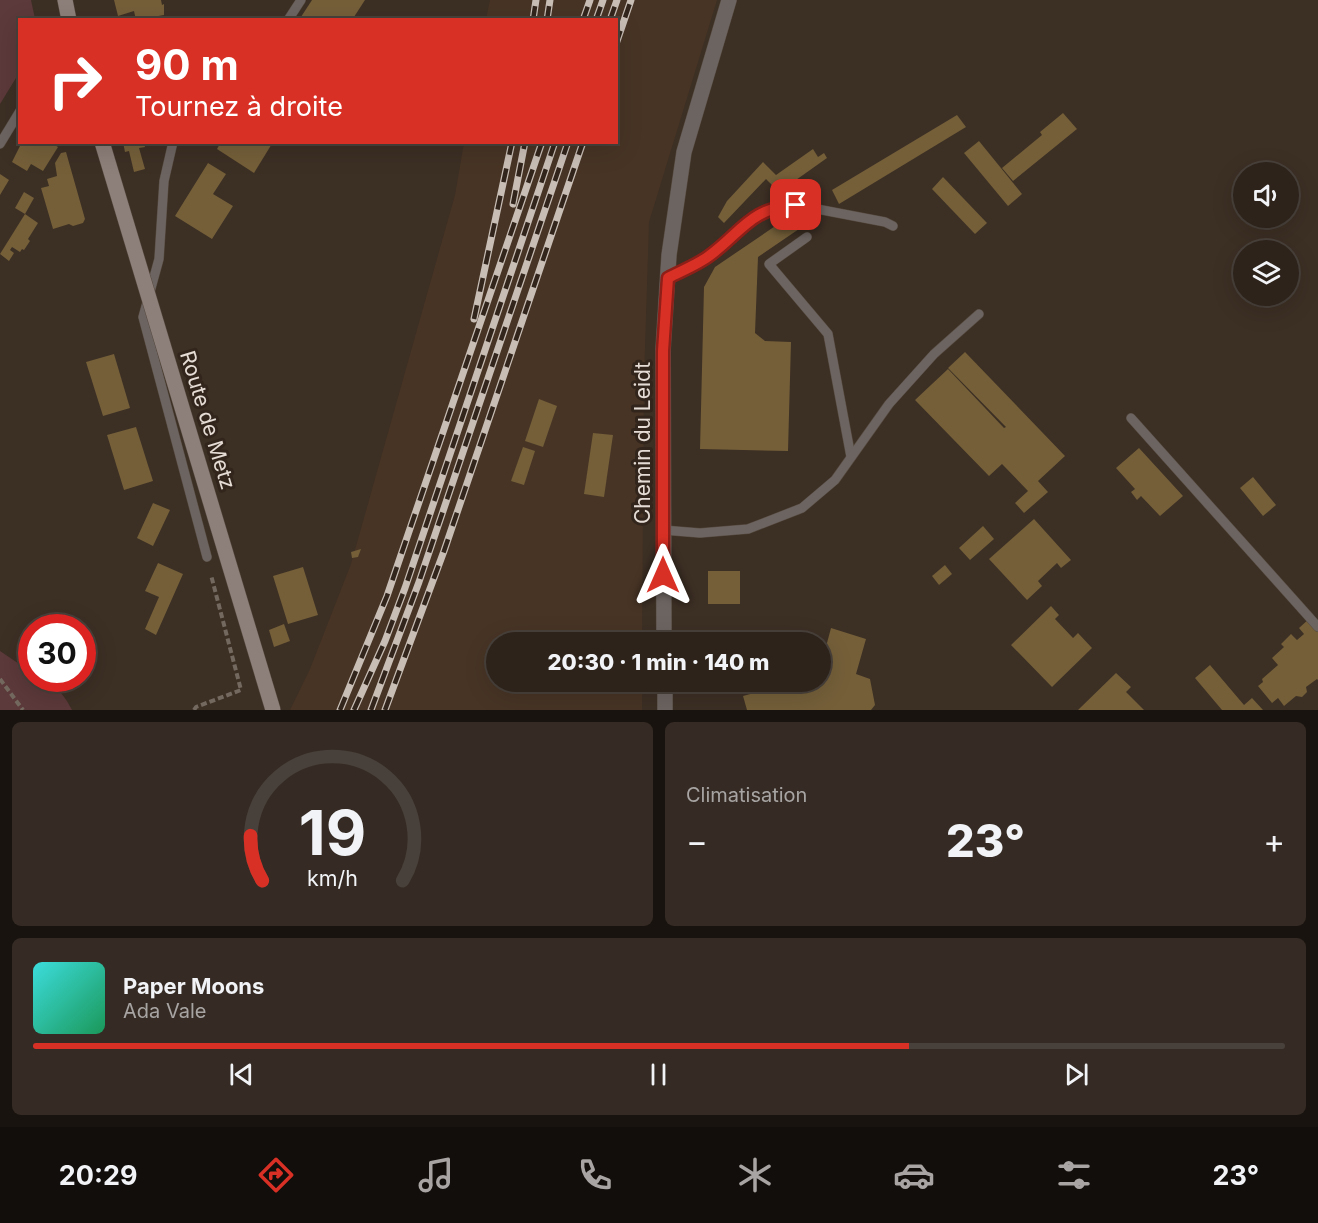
<!DOCTYPE html>
<html lang="fr">
<head>
<meta charset="utf-8">
<style>
	body { margin:0; font-family:Inter,sans-serif; background:#352b24; color:#f1f3f6; height:100vh; display:flex; flex-direction:column; font-size:22px; white-space:nowrap }
	* { box-sizing:border-box; margin:0 }
	p { font-size:20px; color:#a7a4a3 }
	.icon { flex:none; width:33px; height:33px; fill:none; stroke:currentColor; stroke-width:2; stroke-linecap:round; stroke-linejoin:round }
	.map { position:relative; height:710px; overflow:hidden }
	.panel { display:flex; flex-direction:column; gap:12px; padding:12px; background:#19130f; flex:1 }
	.panel>* { flex:none }
	.banner { position:absolute; left:18px; top:18px; width:600px; height:126px; border-radius:0px; box-shadow:0 6px 24px #0002,0 0 0 2px #48403a; background:#d93025; color:#fff; overflow:hidden }
	.controls { position:absolute; left:1233px; top:162px; display:grid; gap:12px }
	.controls a { display:grid; place-items:center; width:66px; height:66px; border-radius:50%; background:#2d231b; box-shadow:0 6px 24px #0002,0 0 0 2px #48403a; font-size:30px }
	.speed { position:absolute; left:18px; top:614px; display:flex; gap:12px; font-size:30px; font-weight:700; text-align:center }
	.speed>* { display:grid; place-content:center; width:78px; height:78px; border-radius:50%; background:#2d231b; box-shadow:0 6px 24px #0002,0 0 0 2px #48403a; line-height:1 }
	.speed .limit { border:9px solid #d22; background:#fff; color:#111 }
	.pin { position:absolute; display:grid; place-items:center; width:51px; height:51px; color:#fff; margin:-26px; border-radius:12px; box-shadow:0 3px 9px #0006 }
	.me { position:absolute; width:66px; margin:-33px; rotate:0deg; stroke-linejoin:round; filter:drop-shadow(0 0 4px #0008) }
	.turn { display:flex; align-items:center; gap:21px; height:126px; padding:0 18px; font-size:27px }
	.turn .icon { width:78px; height:78px; stroke-width:2.5 }
	.turn b { display:block; font-size:42px; line-height:51px }
	.big { font-size:45px; font-weight:800; line-height:1.1 }
	.panel .card { flex:1; display:flex; flex-direction:column; justify-content:center; gap:9px; min-width:0; padding:0 21px; border-radius:9px; background:#352b24 }
	.panel .dial { align-items:center; gap:0 }
	.dial svg { height:156px; overflow:visible; fill:none; stroke:#48403a; stroke-width:7; stroke-linecap:round; text-anchor:middle }
	.dial text { fill:#f1f3f6; stroke:none }
	.song { display:flex; align-items:center; gap:18px }
	.cover { width:72px; height:72px; border-radius:9px; background:linear-gradient(135deg,hsl(180 70% 55%),hsl(150 70% 35%)) }
	.played { height:6px; border-radius:3px; background:linear-gradient(90deg,#d93025 70%,#48403a 70%) }
	.keys { display:flex; justify-content:space-around; direction:ltr }
	.heat { display:flex; justify-content:space-between; align-items:center; font-size:33px; direction:ltr }
	.panel .tiles { flex:1; display:grid; gap:12px; grid-template-columns:1fr 1fr }
	.card:last-child { grid-column:span 2 }
	.trip { position:absolute; left:486px; top:632px; width:345px; height:60px; border-radius:30px; background:#2d231b; box-shadow:0 6px 24px #0002,0 0 0 2px #48403a; font-weight:800; line-height:60px; text-align:center }
	.menu { display:flex; height:96px; justify-content:space-around; align-items:center; background:#120e0b; color:#a7a4a3 }
	.menu .icon { width:42px; height:42px }
	.menu .active { color:#d93025 }
	.menu b { font-size:27px; color:#f1f3f6 }
	.map>svg:first-child { display:block }
	.built { fill:#473425 }
	.green { fill:#5c393a }
	.building { fill:#745f39 }
	.lines { fill:none; stroke-linecap:round; stroke-linejoin:round }
	.service-casing { stroke:#574b40; stroke-width:10 }
	.minor-casing { stroke:#574b40; stroke-width:16 }
	.secondary-casing { stroke:#574b40; stroke-width:16 }
	.path { stroke:#74695f; stroke-width:4; stroke-dasharray:6 3; stroke-linecap:butt }
	.service { stroke:#6c6461; stroke-width:9 }
	.minor { stroke:#6c6461; stroke-width:15 }
	.secondary { stroke:#8d7f7a; stroke-width:15 }
	.rail-casing { stroke:#c8beb6; stroke-width:7 }
	.rail { stroke:#32251b; stroke-width:4.5; stroke-dasharray:14; stroke-linecap:butt }
	.secondary-bridge-casing { stroke:#574b40; stroke-width:16; stroke-linecap:butt }
	.secondary-bridge { stroke:#8d7f7a; stroke-width:15 }
	.route-casing { stroke:#8d1f18; stroke-width:15 }
	.route { stroke:#d93025; stroke-width:10 }
	.labels { text-anchor:middle; dominant-baseline:central; stroke-width:6; stroke-linejoin:round; paint-order:stroke }
	.street-label { font-size:21px; fill:#e5dcd5; stroke:#32251b }
</style>
</head>
<body>
<div class="map">
<svg width="1318" height="710" viewBox="0 0 1318 710">
	<rect width="100%" height="100%" fill="#3c2f24"/>
	<!-- built -->
	<polygon class="built" points="490,0 717,0 649,222 644,380 642,642 496,642 496,681 642,681 642,710 290,710 310,669 351,564 455,195 464,143 616,142 616,20 486,19"/>
	<!-- green -->
	<g class="green">
		<polygon points="0,0 31,0 35,19 20,20 19,73 0,104"/>
		<path d="M0 651 31 672 32 678C51 678 64 694 72 710H0Z"/>
	</g>
	<!-- building -->
	<g class="building">
		<polygon points="114,0 161,0 162,5 164,4 164,15 136,20 134,11 118,16"/>
		<polygon points="312,0 365,0 352,20 299,20"/>
		<polygon points="1063,113 1077,129 1013,181 1002,168 1042,135 1040,132"/>
		<polygon points="957,115 966,127 839,204 832,190"/>
		<polygon points="979,141 1022,194 1008,206 964,153"/>
		<polygon points="22,142 50,142 58,147 43,171 31,164 27,171 12,162"/>
		<polygon points="123,142 144,142 145,147 139,148 145,169 134,172 129,151 125,152"/>
		<polygon points="221,142 273,142 254,173 217,149"/>
		<polygon points="813,149 818,157 824,153 827,158 779,192 766,179 724,223 718,217 727,201 763,162 776,175"/>
		<polygon points="66,152 85,219 83,223 73,226 69,224 53,229 41,188 49,186 47,179 57,176 55,163 61,153"/>
		<polygon points="208,163 226,174 213,194 233,206 212,239 175,216"/>
		<polygon points="0,174 9,180 0,195"/>
		<polygon points="943,177 987,223 975,234 932,189"/>
		<polygon points="24,192 34,198 25,214 15,208"/>
		<polygon points="25,214 38,223 28,239 30,241 24,250 22,249 20,252 12,247 10,250 14,253 9,261 0,254"/>
		<polygon points="790,216 799,229 758,257 755,333 765,341 791,342 788,451 700,449 704,287 715,267"/>
		<polygon points="965,352 1065,456 1038,481 1048,492 1024,513 1015,503 1028,491 1002,464 989,476 915,400 948,369 1004,428 1006,427 948,368"/>
		<polygon points="114,354 130,408 103,416 86,362"/>
		<polygon points="539,399 557,406 543,447 525,441"/>
		<polygon points="136,427 153,481 124,490 107,435"/>
		<polygon points="593,433 613,435 604,497 584,494"/>
		<polygon points="523,447 535,451 524,485 511,481"/>
		<polygon points="1139,448 1183,496 1160,516 1141,496 1137,500 1131,492 1135,489 1116,468"/>
		<polygon points="1253,477 1276,505 1263,516 1240,488"/>
		<polygon points="153,503 170,510 153,546 137,538"/>
		<polygon points="1034,519 1071,560 1061,568 1057,563 1038,581 1042,586 1027,600 989,559"/>
		<polygon points="983,526 994,539 970,560 959,548"/>
		<polygon points="361,549 358,557 352,558 351,552"/>
		<polygon points="158,563 183,574 156,635 145,629 159,597 145,591"/>
		<polygon points="945,565 952,574 939,585 932,576"/>
		<polygon points="303,567 318,615 288,624 273,576"/>
		<rect x="708" y="571" width="32" height="33"/>
		<polygon points="1051,606 1059,615 1055,619 1073,638 1078,633 1092,648 1052,687 1011,645"/>
		<polygon points="1310,618 1318,628 1318,680 1317,679 1306,687 1307,692 1302,697 1296,696 1284,706 1278,698 1272,703 1258,686 1263,682 1262,679 1278,665 1272,658 1284,647 1281,644 1291,634 1297,640 1304,634 1299,628"/>
		<polygon points="284,624 290,641 274,647 269,630"/>
		<polygon points="831,628 866,639 856,674 870,679 875,705 871,710 747,710 743,696 786,684 786,681 820,681 820,669"/>
		<polygon points="700,632 721,632 721,639 741,639 741,642 700,642"/>
		<polygon points="1210,665 1244,705 1252,698 1263,710 1222,710 1195,678"/>
		<polygon points="1116,673 1131,687 1126,692 1144,710 1078,710"/>
	</g>
	<g class="lines">
		<!-- service casing -->
		<g class="service-casing">
			<g id="service">
				<polyline points="288,20 301,0"/>
				<polyline points="173,142 164,181 159,259 143,317 207,557"/>
				<polyline points="0,144 20,111"/>
				<polyline points="807,237 769,264 828,334 851,457"/>
				<path d="M667 278C681 271 697 265 709 256 742 232 750 208 796 205L885 222 893 226"/>
				<polyline points="1131,418 1318,627"/>
				<polyline points="663,530 700,533 748,529 802,508 835,480 889,404 934,354 979,314"/>
			</g>
		</g>
		<!-- minor casing -->
		<g class="minor-casing">
			<g id="minor">
				<polyline points="664,642 663,350 669,255 684,152 729,0"/>
				<polyline points="665,681 665,710"/>
			</g>
		</g>
		<!-- secondary casing -->
		<g class="secondary-casing">
			<polyline id="secondary" points="65,0 69,20"/>
		</g>
		<!-- path -->
		<g class="path">
			<polyline points="0,679 23,710"/>
			<polyline points="194,710 196,707 241,690 211,575"/>
		</g>
		<!-- service -->
		<use href="#service" class="service"/>
		<!-- minor -->
		<use href="#minor" class="minor"/>
		<!-- secondary -->
		<use href="#secondary" class="secondary"/>
		<!-- rail casing -->
		<g class="rail-casing">
			<g id="rail">
				<polyline points="533,20 536,0"/>
				<polyline points="547,20 550,0"/>
				<polyline points="583,20 590,0"/>
				<polyline points="596,20 603,0"/>
				<polyline points="610,20 617,0"/>
				<polyline points="616,44 631,0"/>
				<polyline points="513,204 525,142"/>
				<polyline points="474,319 512,142"/>
				<polyline points="340,710 387,596 542,142"/>
				<polyline points="354,710 385,641 405,588 555,142"/>
				<polyline points="371,710 419,582 568,142"/>
				<polyline points="385,710 444,551 583,142"/>
			</g>
		</g>
		<!-- rail -->
		<use href="#rail" class="rail"/>
		<!-- secondary-bridge casing -->
		<g class="secondary-bridge-casing">
			<polyline id="secondary-bridge" points="102,142 273,710"/>
		</g>
		<!-- secondary-bridge -->
		<use href="#secondary-bridge" class="secondary-bridge"/>
	</g>
	<g class="lines">
		<!-- route casing -->
		<g class="route-casing">
			<path id="route" d="M663 575V351L668 278C681 271 697 265 709 256 742 232 750 208 796 205"/>
		</g>
		<!-- route -->
		<use href="#route" class="route"/>
	</g>
	<g class="labels">
		<!-- street labels -->
		<g class="street-label">
			<text transform="translate(208 420) rotate(73)">Route de Metz</text>
			<text transform="translate(642 443) rotate(-90)">Chemin du Leidt</text>
		</g>
	</g>
</svg>
<div class="controls">
<a><svg class="icon" aria-label="sound" viewBox="0 0 24 24"><path d="M4 9h4l5-4v14l-5-4H4zM17 9q2 3 0 6"/></svg></a>
<a><svg class="icon" aria-label="layers" viewBox="0 0 24 24"><path d="M12 4l9 5-9 5-9-5zM3 14l9 5 9-5"/></svg></a>
</div>
<div class="speed"><div class="limit">30</div></div>
<div class="pin" style="left:796px;top:205px;background:#d93025"><svg class="icon" aria-label="arrive" viewBox="0 0 24 24"><path d="M6 21V4h12l-3 4 3 4H6"/></svg></div>
<svg class="me" style="left:663px;top:575px" viewBox="-20 -20 40 40"><path d="M0-17L14 15 0 8-14 15z" fill="#d93025" stroke="#fff" stroke-width="4"/></svg>
<div class="trip">20:30 · 1 min · 140 m</div>
<div class="banner">
<div class="turn"><svg class="icon" aria-label="right" viewBox="0 0 24 24"><path d="M7 20v-9h11M14 6l5 5-5 5"/></svg><div><b>90 m</b>Tournez à droite</div></div>
</div>
</div>
<section class="panel">
<div class="tiles">
<div class="card dial"><svg viewBox="0 0 100 80">
<path d="M14 69A42 42 0 1 1 86 69"/>
<path d="M14 69A42 42 0 0 1 8 46" stroke="#d93025"/>
<text x="50" y="56" font-size="32" font-weight="700">19</text>
<text x="50" y="72" font-size="11">km/h</text>
</svg></div>
<div class="card"><p>Climatisation</p>
<div class="heat"><a>−</a><b class="big">23°</b><a>+</a></div>
</div>
<div class="card">
<div class="song"><i class="cover"></i><div><b>Paper Moons</b><p>Ada Vale</p></div></div>
<div class="played"></div>
<div class="keys"><svg class="icon" aria-label="previous" viewBox="0 0 24 24"><path d="M18 5L8 12l10 7zM5 5v14"/></svg><svg class="icon" aria-label="pause" viewBox="0 0 24 24"><path d="M8 5v14M16 5v14"/></svg><svg class="icon" aria-label="next" viewBox="0 0 24 24"><path d="M6 5l10 7-10 7zM19 5v14"/></svg></div>
</div>
</div>
</section>
<nav class="menu">
<b>20:29</b>
<svg class="icon active" aria-label="directions" viewBox="0 0 24 24"><path d="M12 3l9 9-9 9-9-9zM9 14v-3h6M13 9l2 2-2 2"/></svg>
<svg class="icon" aria-label="music" viewBox="0 0 24 24"><path d="M9 18V5l10-2v13"/><circle cx="6" cy="18" r="3"/><circle cx="16" cy="16" r="3"/></svg>
<svg class="icon" aria-label="phone" viewBox="0 0 24 24"><path d="M5 4h4l2 5-3 2q2 4 5 5l2-3 5 2v4C11 20 4 13 5 4z"/></svg>
<svg class="icon" aria-label="climate" viewBox="0 0 24 24"><path d="M12 3v18M4 7l16 10M4 17L20 7"/></svg>
<svg class="icon" aria-label="car" viewBox="0 0 24 24"><path d="M5 17H2v-5l4-1 3-4h7l3 4 3 1v5h-3M9 17h6M6 11h13"/><circle cx="7" cy="17" r="2"/><circle cx="17" cy="17" r="2"/></svg>
<svg class="icon" aria-label="filters" viewBox="0 0 24 24"><path d="M4 7h16M4 17h16"/><circle cx="9" cy="7" r="2"/><circle cx="15" cy="17" r="2"/></svg>
<b>23°</b>
</nav>
</body>
</html>
